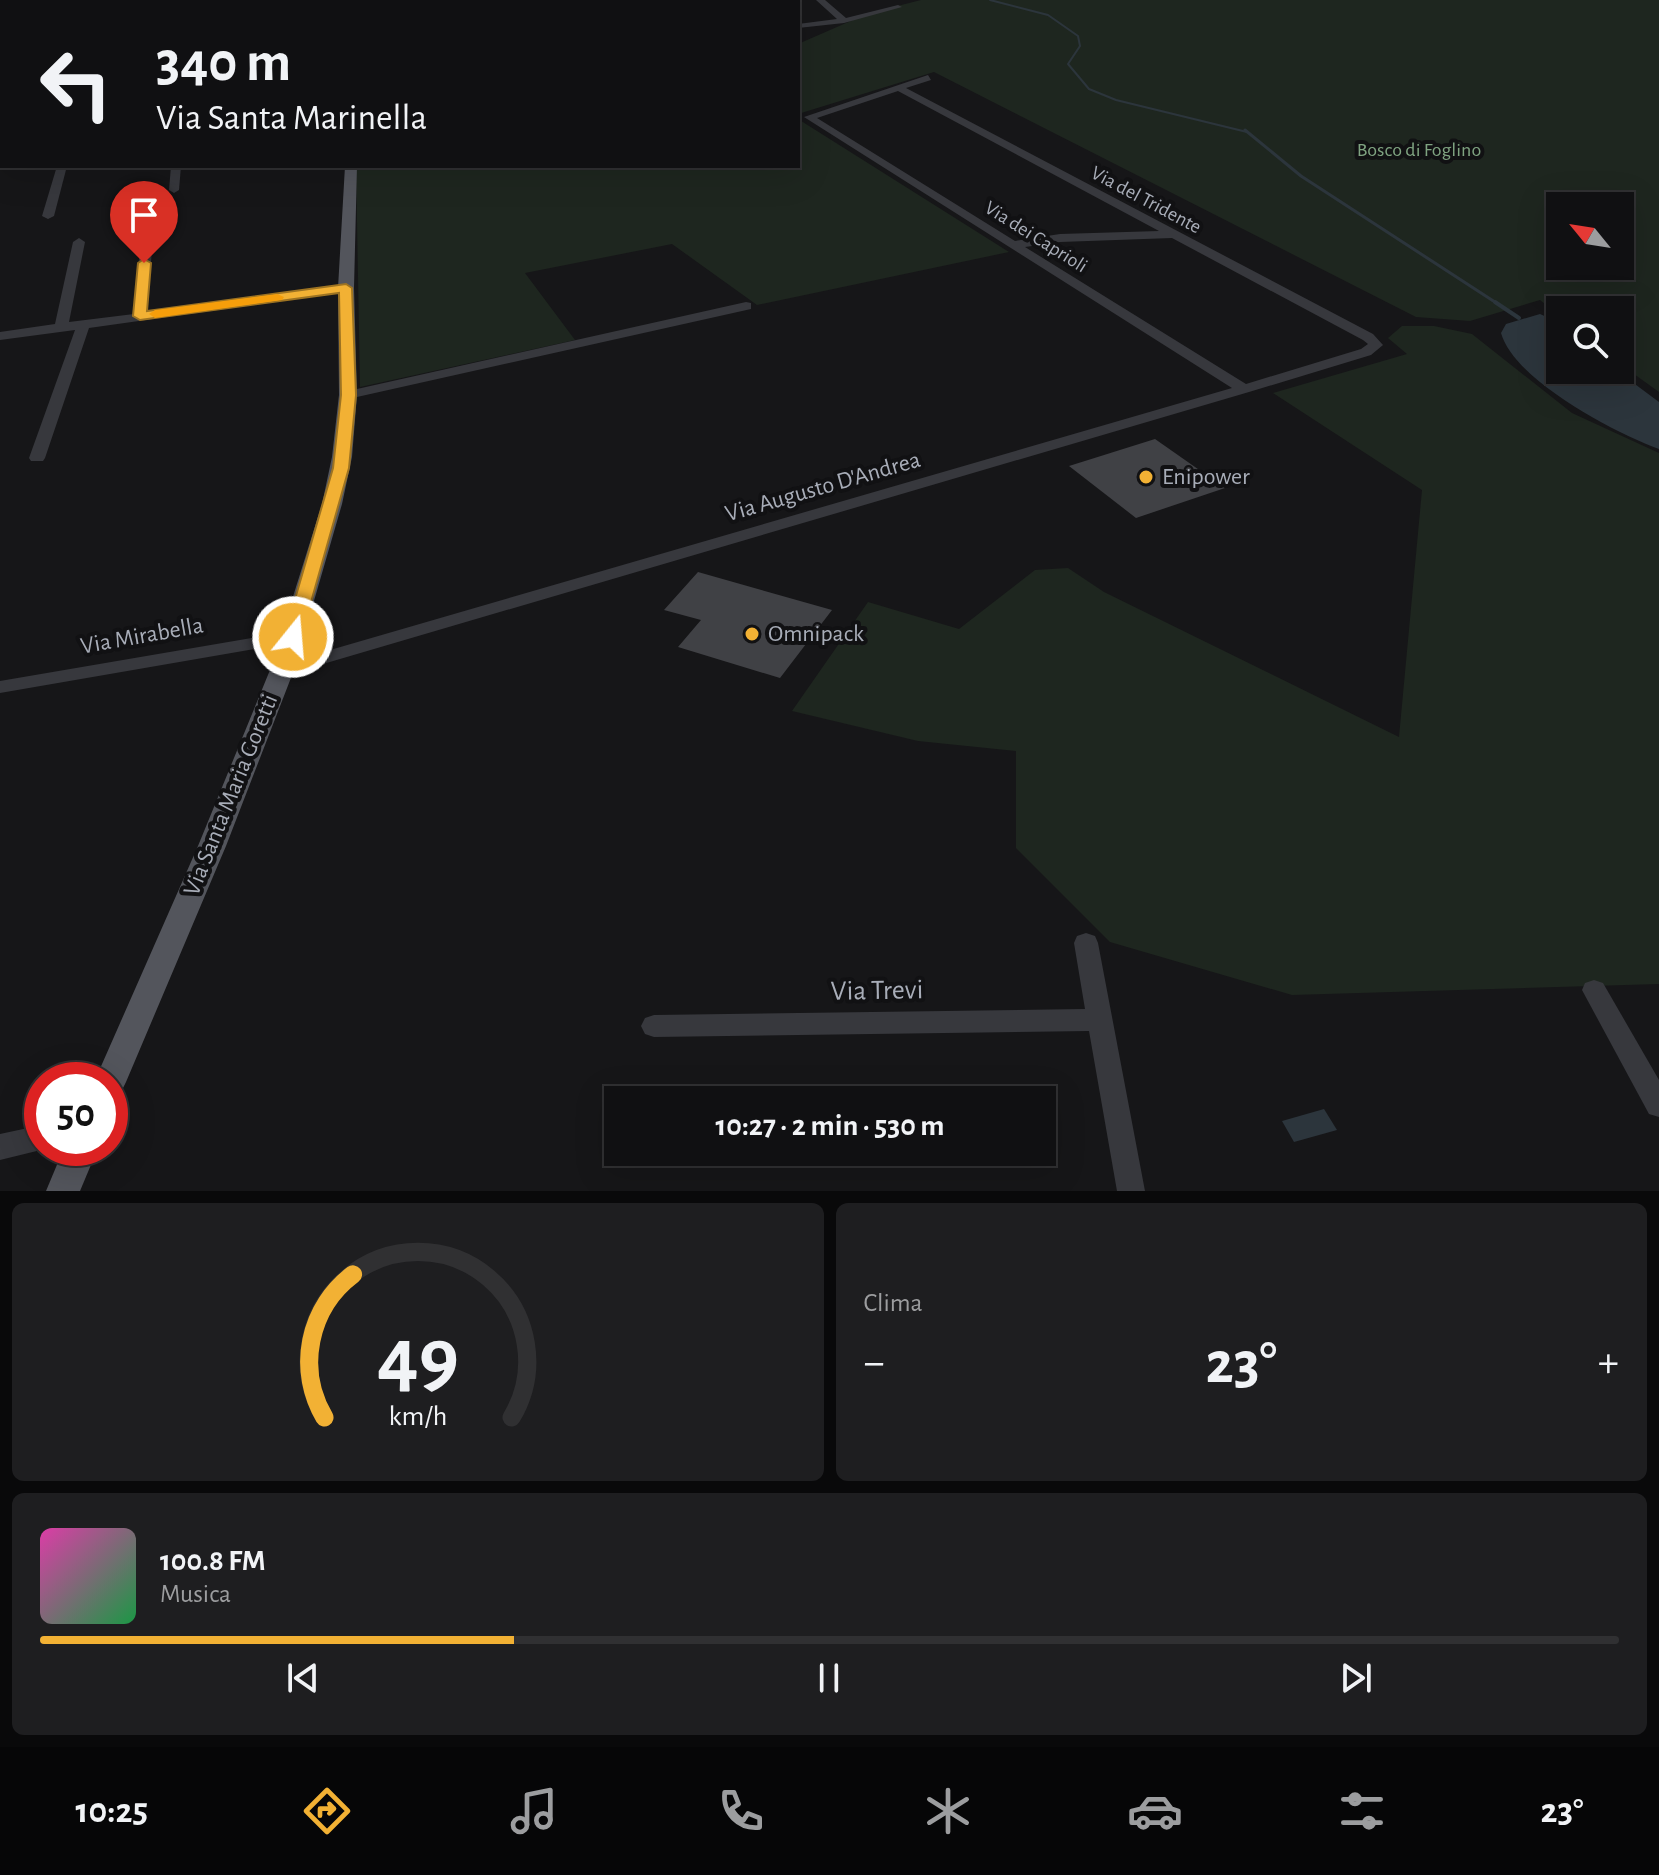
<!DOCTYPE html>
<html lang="it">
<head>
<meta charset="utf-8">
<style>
	body { margin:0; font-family:"Alegreya Sans",sans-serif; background:#1e1e20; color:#f1f3f6; height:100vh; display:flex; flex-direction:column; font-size:30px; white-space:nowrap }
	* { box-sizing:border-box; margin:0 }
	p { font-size:26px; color:#9c9d9f }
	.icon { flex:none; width:44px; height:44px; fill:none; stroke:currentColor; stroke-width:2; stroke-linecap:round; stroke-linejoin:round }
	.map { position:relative; height:1191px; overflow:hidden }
	.drawer { display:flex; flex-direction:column; gap:12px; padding:12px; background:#09090a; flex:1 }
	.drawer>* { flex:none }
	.hud { position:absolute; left:0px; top:0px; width:800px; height:168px; box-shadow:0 8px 32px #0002,0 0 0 2px #303032; background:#101012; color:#f1f3f6; overflow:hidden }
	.needle { width:52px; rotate:300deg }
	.controls { position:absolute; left:1546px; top:192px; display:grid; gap:16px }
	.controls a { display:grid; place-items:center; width:88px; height:88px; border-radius:0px; background:#101012; box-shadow:0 8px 32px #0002,0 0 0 2px #303032; font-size:40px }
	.speed { position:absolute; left:24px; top:1062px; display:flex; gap:16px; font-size:40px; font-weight:700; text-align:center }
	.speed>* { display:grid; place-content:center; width:104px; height:104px; border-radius:50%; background:#101012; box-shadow:0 8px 32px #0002,0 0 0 2px #303032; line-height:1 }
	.speed .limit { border:12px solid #d22; background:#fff; color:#111 }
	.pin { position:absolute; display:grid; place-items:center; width:68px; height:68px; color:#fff; margin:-82px -34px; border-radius:50% 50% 50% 0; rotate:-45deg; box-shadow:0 0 8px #0007 }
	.pin .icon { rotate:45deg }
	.me { position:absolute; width:88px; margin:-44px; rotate:17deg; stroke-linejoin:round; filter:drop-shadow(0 0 6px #0008) }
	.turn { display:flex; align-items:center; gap:28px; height:168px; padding:0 24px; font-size:36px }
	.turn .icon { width:104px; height:104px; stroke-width:2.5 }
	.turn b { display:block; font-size:56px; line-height:68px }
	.big { font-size:60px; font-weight:700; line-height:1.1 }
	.drawer .tile { flex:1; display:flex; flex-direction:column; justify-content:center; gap:12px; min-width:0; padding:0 28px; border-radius:12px; background:#1e1e20 }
	.drawer .dial { align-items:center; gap:0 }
	.dial svg { height:208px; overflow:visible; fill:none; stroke:#303032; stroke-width:7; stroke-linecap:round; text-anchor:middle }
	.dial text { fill:#f1f3f6; stroke:none }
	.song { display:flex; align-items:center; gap:24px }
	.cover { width:96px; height:96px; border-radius:12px; background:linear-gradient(135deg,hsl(320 70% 55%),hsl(140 70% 35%)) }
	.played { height:8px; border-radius:4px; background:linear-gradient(90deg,#f2b134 30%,#303032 30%) }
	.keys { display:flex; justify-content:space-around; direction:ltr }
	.heat { display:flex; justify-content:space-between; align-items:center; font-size:44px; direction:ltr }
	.drawer .tiles { flex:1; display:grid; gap:12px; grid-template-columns:1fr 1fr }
	.tile:last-child { grid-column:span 2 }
	.trip { position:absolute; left:604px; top:1086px; width:452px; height:80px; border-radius:0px; background:#101012; box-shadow:0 8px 32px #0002,0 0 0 2px #303032; font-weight:700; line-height:80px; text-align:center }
	.menu { display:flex; height:128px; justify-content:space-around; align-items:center; background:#060607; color:#9c9d9f }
	.menu .icon { width:56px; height:56px }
	.menu .active { color:#f2b134 }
	.menu b { font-size:36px; color:#f1f3f6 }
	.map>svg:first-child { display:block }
	.green { fill:#1e261f; fill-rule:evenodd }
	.water { fill:#2c353c }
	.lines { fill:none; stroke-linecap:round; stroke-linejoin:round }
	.stream-far2 { stroke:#2c353c; stroke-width:2 }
	.stream-far1 { stroke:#2c353c; stroke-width:3 }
	.stream { stroke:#2c353c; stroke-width:4 }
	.building { fill:#404145 }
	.minor { fill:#37383d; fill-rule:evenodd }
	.major { fill:#53555c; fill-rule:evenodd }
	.route { fill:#f2b134; stroke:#9d7322; stroke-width:2 }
	.slow { fill:#f59e0b }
	.poi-dot { fill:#f2b134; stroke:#111113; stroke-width:3 }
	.labels { text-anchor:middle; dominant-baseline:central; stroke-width:8; stroke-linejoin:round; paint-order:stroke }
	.far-park-label { font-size:20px; fill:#7fa381; stroke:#111113 }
	.far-street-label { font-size:20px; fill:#a8adb8; stroke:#111113 }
	.poi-label { font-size:24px; fill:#a8adb8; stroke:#111113; text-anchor:start }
	.street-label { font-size:24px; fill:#a8adb8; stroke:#111113 }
	.near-street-label { font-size:28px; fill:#a8adb8; stroke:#111113 }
</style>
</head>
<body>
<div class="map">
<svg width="1659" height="1191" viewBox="0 0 1659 1191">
	<rect width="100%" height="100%" fill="#161618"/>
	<!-- green -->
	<g class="green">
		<path d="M921 0H1659V392L1620 364V310H1560V316L1540 300 1470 321 1416 317 934 72 798 114V44L853 20 854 17ZM1560 206H1620V266H1560Z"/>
		<polygon points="798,119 1009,252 757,305 672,244 525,273 575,340 360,387 356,166 798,166"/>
		<polygon points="1402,326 1434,326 1472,334 1572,413 1659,453 1659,984 1292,995 1110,942 1016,848 1016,751 918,741 792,711 868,602 959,629 1035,570 1068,568 1104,592 1399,737 1422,490 1273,393 1407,354 1388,338"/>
	</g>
	<!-- water -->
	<g class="water">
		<path d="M1540 314 1560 323V370H1616L1659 402V449C1615 433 1514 380 1501 333L1506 324Z"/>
		<polygon points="1324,1109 1337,1130 1294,1142 1282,1121"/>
	</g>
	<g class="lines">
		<!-- stream-far2 -->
		<polyline class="stream-far2" points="990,0 1048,15 1078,36 1080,46 1068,64 1089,89 1116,100 1247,132"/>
		<!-- stream-far1 -->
		<polyline class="stream-far1" points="1245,130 1301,176 1498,304"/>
		<!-- stream -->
		<polyline class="stream" points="1495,302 1519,318"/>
	</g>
	<!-- building -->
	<g class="building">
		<polygon points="1155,439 1225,488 1136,518 1069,466"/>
		<polygon points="698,572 832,610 780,678 678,647 701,620 664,610"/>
	</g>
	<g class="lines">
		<!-- minor -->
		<g class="minor">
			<polygon points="64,0 72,0 63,2"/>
			<polygon points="630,0 638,0 639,2 631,2"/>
			<polygon points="816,0 825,0 846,18 898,5 902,7 844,23 798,28 798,24 837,19"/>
			<rect x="0" y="12" width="2" height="4"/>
			<polygon points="2,66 2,72 0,73 0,67"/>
			<path d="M928 75 931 80 906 88 1373 334 1383 345 1371 355 1249 392 289 674H275L272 670 275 666 1232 388 804 117ZM898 91 1159 231 1060 234 1015 241 817 118ZM1172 238 1363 340 1368 344 1361 349 1246 384 1025 247 1060 242Z"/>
			<rect x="0" y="138" width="2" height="6"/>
			<polygon points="0,157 2,166 5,166 0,169"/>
			<polygon points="57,166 67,166 54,216 48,219 42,216"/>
			<polygon points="171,166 181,166 179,190 174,193 169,190"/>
			<polygon points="147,233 153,237 147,312 346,284 352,288 346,292 89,328 45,458 43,461 31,461 29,458 75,330 0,340 0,332 55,324 73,242 79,238 85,242 69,322 134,314 141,237"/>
			<polygon points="746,302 751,303 751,309 348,399 341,395 348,391"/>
			<polygon points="293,631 300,633 302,637 300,641 0,693 0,681"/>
			<polygon points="1086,933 1095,936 1098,943 1145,1191 1117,1191 1089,1031 654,1037 645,1034 641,1026 645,1018 654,1015 1085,1009 1074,943 1077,936"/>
			<polygon points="1594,980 1603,983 1659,1080 1659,1117 1649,1114 1582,990 1585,983"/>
			<polygon points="42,1125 42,1148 49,1148 0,1160 0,1134"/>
		</g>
		<!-- major -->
		<g class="major">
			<polygon points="358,0 368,0 356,2"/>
			<polygon points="345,166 357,166 354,288 357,395 352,457 342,504 294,670 226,846 126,1082 121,1092 110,1096 110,1080 95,1080 198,846 270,670 322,504 332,457 339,395 338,288"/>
			<polygon points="64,1148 98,1148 80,1191 46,1191"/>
		</g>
	</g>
	<!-- route -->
	<polygon class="route" points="144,259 151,263 147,311 346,284 352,288 356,395 349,468 300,641 293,643 284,637 333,468 341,395 339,293 140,320 133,316 138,263"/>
	<!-- slow -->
	<polygon class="slow" points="277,294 284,297 282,300 155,318 149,314 155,310"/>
	<!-- markers -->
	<g class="poi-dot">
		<circle cx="1146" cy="477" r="8"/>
		<circle cx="752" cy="634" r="8"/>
	</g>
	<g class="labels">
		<!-- far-park labels -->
		<g class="far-park-label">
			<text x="1419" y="150">Bosco di Foglino</text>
		</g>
		<!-- far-street labels -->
		<g class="far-street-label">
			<text transform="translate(1146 200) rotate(28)">Via del Tridente</text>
			<text transform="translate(1036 237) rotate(32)">Via dei Caprioli</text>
		</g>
		<!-- poi labels -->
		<g class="poi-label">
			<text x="1162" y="477">Enipower</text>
			<text x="768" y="634">Omnipack</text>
		</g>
		<!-- street labels -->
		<g class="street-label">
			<text transform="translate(823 487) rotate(-16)">Via Augusto D'Andrea</text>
			<text transform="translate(142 636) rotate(-10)">Via Mirabella</text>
			<text transform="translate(231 795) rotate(-68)">Via Santa Maria Goretti</text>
		</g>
		<!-- near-street labels -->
		<g class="near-street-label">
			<text transform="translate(877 991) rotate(-1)">Via Trevi</text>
		</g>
	</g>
</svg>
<div class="controls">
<a><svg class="needle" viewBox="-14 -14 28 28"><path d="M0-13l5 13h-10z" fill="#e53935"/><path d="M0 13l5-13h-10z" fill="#9c9d9f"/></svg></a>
<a><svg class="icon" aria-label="search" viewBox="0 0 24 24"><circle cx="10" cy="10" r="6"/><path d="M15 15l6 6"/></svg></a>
</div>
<div class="speed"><div class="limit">50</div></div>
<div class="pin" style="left:144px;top:263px;background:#d93025"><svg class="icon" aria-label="arrive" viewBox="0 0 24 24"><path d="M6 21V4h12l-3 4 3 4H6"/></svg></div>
<svg class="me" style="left:293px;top:637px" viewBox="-20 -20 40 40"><circle r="17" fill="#f2b134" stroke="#fff" stroke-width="3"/><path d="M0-11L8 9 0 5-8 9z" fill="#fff"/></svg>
<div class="trip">10:27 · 2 min · 530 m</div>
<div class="hud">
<div class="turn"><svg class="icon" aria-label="left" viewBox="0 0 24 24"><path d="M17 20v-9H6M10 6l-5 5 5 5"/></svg><div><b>340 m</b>Via Santa Marinella</div></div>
</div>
</div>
<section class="drawer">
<div class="tiles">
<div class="tile dial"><svg viewBox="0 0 100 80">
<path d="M14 69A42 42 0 1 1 86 69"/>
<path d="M14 69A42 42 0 0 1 25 14" stroke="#f2b134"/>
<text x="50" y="56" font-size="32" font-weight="700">49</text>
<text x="50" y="72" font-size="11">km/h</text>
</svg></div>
<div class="tile"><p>Clima</p>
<div class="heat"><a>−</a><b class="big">23°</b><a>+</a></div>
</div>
<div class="tile">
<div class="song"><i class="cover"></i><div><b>100.8 FM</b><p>Musica</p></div></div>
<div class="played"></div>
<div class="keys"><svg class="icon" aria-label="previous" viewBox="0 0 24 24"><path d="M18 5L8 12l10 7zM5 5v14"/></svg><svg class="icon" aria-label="pause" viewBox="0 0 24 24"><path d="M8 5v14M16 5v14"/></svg><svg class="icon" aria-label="next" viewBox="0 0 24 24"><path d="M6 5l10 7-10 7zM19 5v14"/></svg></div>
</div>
</div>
</section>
<nav class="menu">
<b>10:25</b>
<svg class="icon active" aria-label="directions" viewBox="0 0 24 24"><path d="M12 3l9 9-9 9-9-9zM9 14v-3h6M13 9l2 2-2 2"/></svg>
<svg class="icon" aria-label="music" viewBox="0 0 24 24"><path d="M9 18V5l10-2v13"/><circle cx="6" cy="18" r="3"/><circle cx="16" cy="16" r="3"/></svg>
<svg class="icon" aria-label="phone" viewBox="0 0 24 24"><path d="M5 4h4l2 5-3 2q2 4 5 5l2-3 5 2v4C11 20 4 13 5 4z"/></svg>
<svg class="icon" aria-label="climate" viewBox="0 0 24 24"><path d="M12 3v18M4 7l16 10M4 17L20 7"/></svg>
<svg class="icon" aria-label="car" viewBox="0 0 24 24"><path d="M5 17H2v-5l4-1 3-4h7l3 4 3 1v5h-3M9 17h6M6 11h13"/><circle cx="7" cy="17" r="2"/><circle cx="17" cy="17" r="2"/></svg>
<svg class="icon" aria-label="filters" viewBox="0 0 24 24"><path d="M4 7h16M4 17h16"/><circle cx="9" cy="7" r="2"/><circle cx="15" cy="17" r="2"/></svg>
<b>23°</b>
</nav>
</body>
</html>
